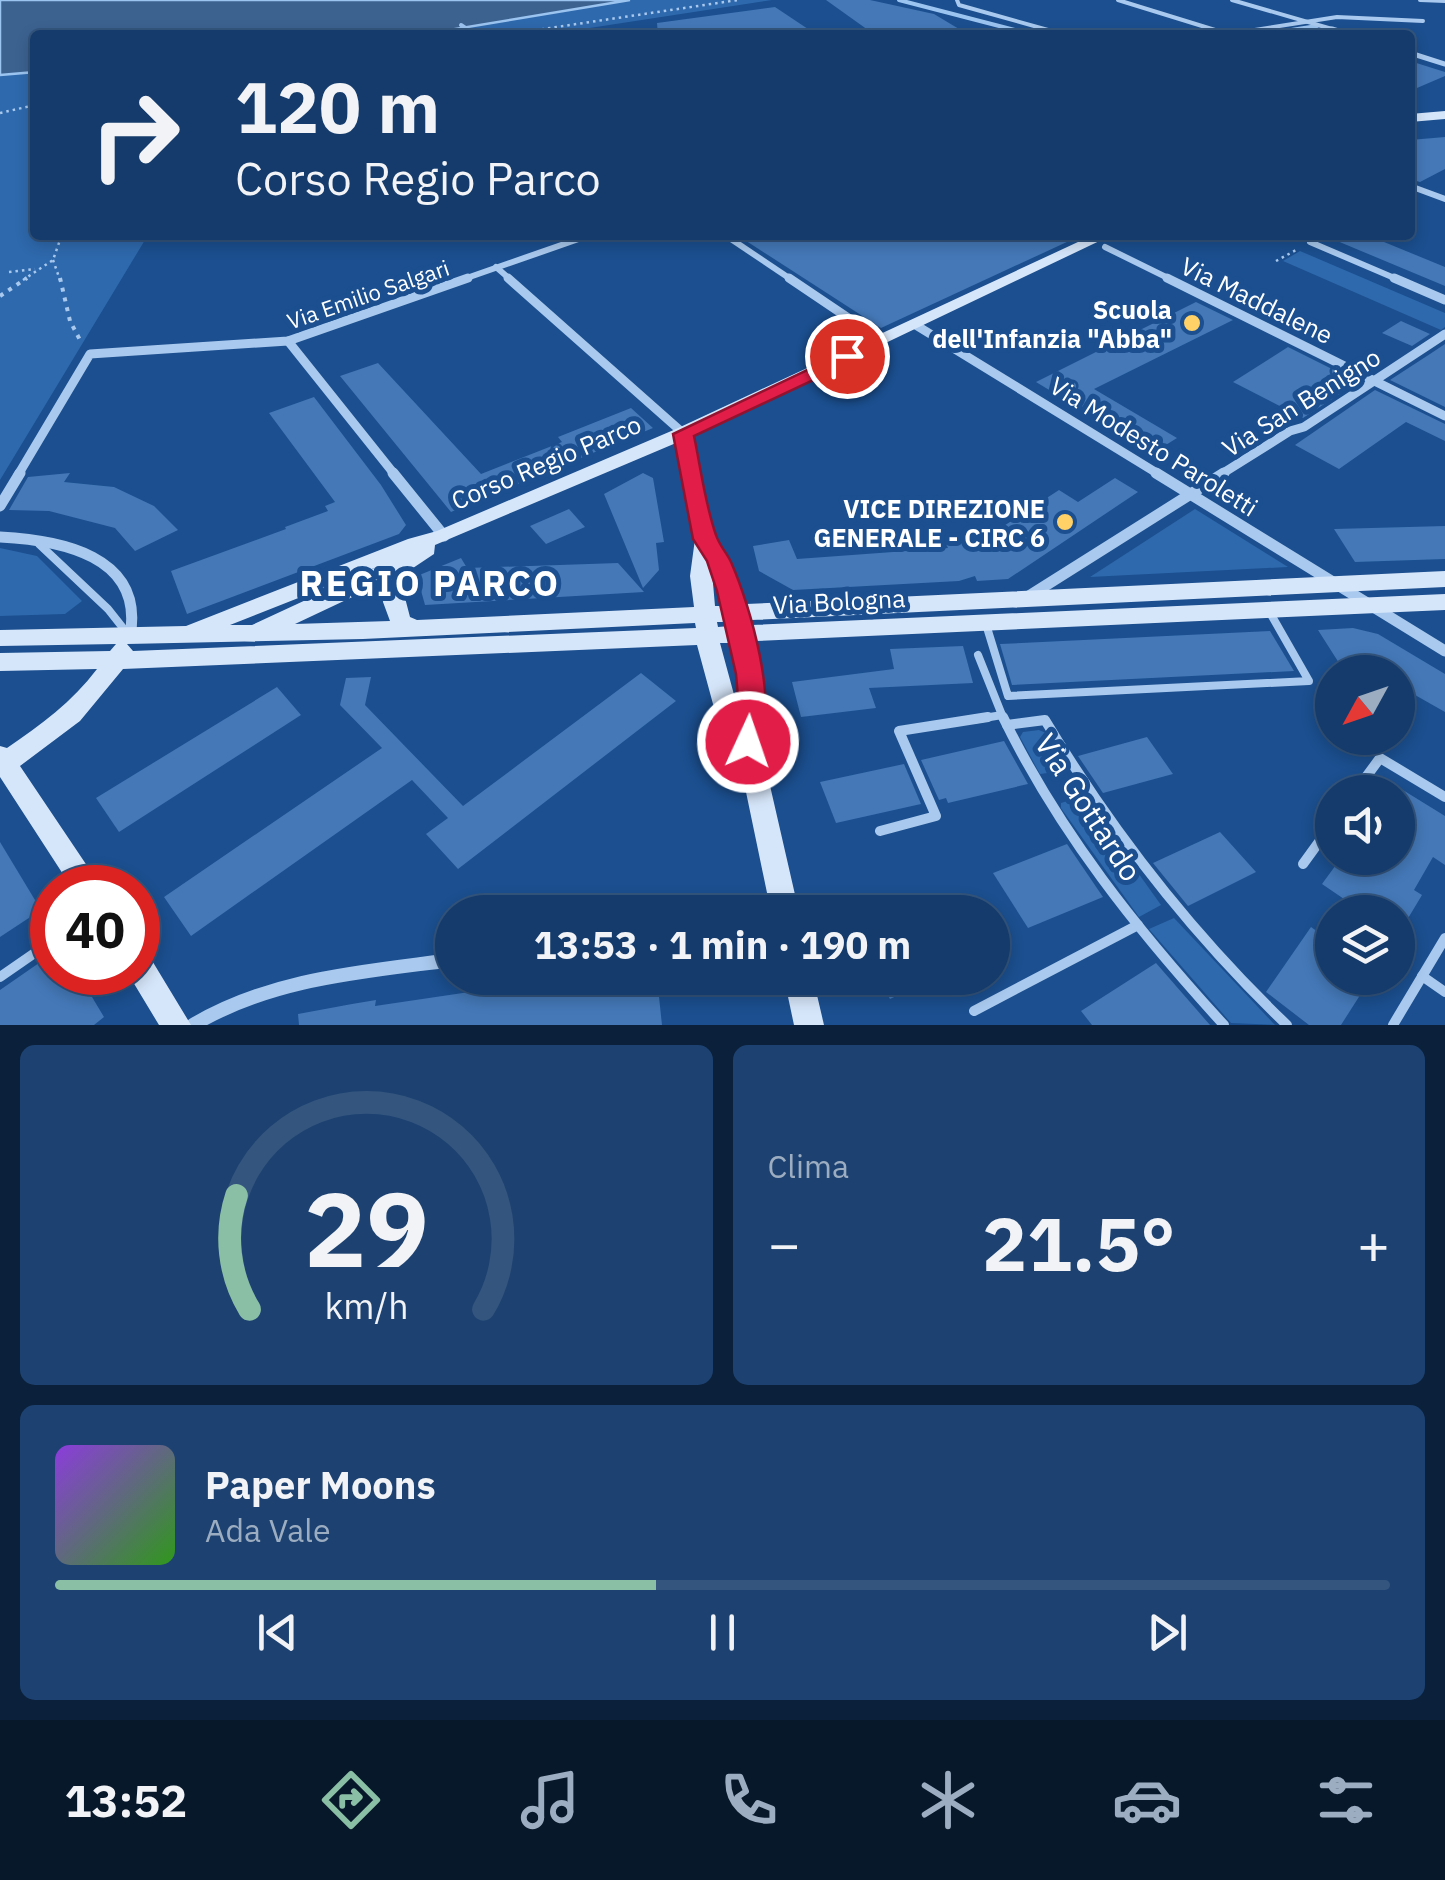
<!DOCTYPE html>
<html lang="it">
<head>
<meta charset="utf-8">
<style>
	body { margin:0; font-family:"IBM Plex Sans",sans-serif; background:#1d4271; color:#f1f3f6; height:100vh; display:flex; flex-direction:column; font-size:38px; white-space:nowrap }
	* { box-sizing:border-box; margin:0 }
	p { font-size:32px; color:#9dadc1 }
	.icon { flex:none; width:55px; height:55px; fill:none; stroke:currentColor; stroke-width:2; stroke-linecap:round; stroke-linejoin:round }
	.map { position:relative; height:1025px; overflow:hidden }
	.panel { display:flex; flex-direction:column; gap:20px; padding:20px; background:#0b203b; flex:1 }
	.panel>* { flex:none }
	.top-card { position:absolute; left:30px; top:30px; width:1385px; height:210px; border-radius:10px; box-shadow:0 5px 15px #0003,0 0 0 2px #33557e; background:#143b6b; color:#f1f3f6; overflow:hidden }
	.needle { width:65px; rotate:230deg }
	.controls { position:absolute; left:1315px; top:655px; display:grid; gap:20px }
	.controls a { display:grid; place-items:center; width:100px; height:100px; border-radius:50%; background:#143b6b; box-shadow:0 5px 15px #0003,0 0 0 2px #33557e; font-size:50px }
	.speed { position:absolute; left:30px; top:865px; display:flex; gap:20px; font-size:50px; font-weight:700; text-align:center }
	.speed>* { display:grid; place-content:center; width:130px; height:130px; border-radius:50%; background:#143b6b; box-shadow:0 5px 15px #0003,0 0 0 2px #33557e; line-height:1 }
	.speed .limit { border:15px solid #d22; background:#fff; color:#111 }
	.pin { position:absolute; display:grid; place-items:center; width:85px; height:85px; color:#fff; margin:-42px; border:5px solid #fff; border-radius:50%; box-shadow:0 2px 10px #0007 }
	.me { position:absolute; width:110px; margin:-55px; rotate:3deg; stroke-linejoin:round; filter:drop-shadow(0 0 8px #0008) }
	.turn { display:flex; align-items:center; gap:35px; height:210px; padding:0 40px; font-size:45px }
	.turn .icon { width:130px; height:130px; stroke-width:2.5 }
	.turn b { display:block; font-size:70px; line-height:85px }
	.big { font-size:75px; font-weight:700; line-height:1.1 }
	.panel .card { flex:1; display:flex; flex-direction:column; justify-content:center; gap:15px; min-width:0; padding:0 35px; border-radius:15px; background:#1d4271 }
	.panel .dial { align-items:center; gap:0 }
	.dial svg { height:260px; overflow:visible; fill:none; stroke:#33557e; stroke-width:7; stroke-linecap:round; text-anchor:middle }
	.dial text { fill:#f1f3f6; stroke:none }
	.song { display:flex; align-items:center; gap:30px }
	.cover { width:120px; height:120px; border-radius:15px; background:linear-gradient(135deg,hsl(270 70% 55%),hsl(110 70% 35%)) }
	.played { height:10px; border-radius:5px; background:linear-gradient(90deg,#8abfa5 45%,#33557e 45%) }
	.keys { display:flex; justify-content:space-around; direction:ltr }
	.heat { display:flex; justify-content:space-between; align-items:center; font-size:55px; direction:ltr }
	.panel .tiles { flex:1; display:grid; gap:20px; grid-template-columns:1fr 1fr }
	.card:last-child { grid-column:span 2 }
	.trip { position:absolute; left:435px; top:895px; width:575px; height:100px; border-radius:50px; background:#143b6b; box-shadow:0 5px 15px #0003,0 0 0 2px #33557e; font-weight:700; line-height:100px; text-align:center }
	.menu { display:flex; height:160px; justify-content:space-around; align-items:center; background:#08182b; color:#9dadc1 }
	.menu .icon { width:70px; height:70px }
	.menu .current { color:#8abfa5 }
	.menu b { font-size:45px; color:#f1f3f6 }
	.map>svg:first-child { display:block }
	.green { fill:#2e69ad }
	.water { fill:#3c6290; stroke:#9cc4f0; stroke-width:2.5 }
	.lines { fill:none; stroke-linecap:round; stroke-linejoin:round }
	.stream { stroke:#9cc4f0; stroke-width:4 }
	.building { fill:#4478b7 }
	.path-far1 { stroke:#a9c9ee; stroke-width:2.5; stroke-dasharray:2.5 4; stroke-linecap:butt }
	.path { stroke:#a9c9ee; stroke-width:4; stroke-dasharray:4 6; stroke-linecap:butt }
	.lane-far3 { stroke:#a9c9ee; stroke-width:4 }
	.lane-far2 { stroke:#a9c9ee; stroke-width:5 }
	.lane-far1 { stroke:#a9c9ee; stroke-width:8 }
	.lane { stroke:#a9c9ee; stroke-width:10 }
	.street-far4 { stroke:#a9c9ee; stroke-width:5 }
	.street-far3 { stroke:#a9c9ee; stroke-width:6 }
	.street-far2 { stroke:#a9c9ee; stroke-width:9 }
	.street-far1 { stroke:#a9c9ee; stroke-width:11 }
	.street { stroke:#a9c9ee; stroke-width:14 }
	.secondary { fill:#d6e6fa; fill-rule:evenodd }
	.route { fill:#e11d48; stroke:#92132f; stroke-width:2.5 }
	.poi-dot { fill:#ffd166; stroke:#1b4f8f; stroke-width:4 }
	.labels { text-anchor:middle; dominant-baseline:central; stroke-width:10; stroke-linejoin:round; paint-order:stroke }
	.far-street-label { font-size:22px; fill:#fff; stroke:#1b4f8f }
	.street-label { font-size:25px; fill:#fff; stroke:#1b4f8f }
	.poi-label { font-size:25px; font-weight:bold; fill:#fff; stroke:#1b4f8f; text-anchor:end }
	.near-street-label { font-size:30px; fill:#fff; stroke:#1b4f8f }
	.district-label { font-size:35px; font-weight:bold; letter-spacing:2.5px; fill:#fff; stroke:#1b4f8f }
</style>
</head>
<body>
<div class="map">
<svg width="1445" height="1025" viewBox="0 0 1445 1025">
	<rect width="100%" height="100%" fill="#1b4f8f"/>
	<!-- green -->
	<g class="green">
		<polygon points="630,0 772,0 544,35 419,35"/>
		<polygon points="35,72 35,235 148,235 0,480 0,74"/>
		<polygon points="1300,251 1445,313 1445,327 1441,330 1283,261"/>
		<polygon points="1195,509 1288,567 1090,577"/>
		<polygon points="0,548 37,556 82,601 65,614 0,616"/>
		<polygon points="1039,730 1046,733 1064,771 1040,774 1020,737 1023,732"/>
		<polygon points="1077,798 1086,800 1161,905 1139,917 1061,808 1061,803"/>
		<polygon points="1174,918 1275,1025 1231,1023 1149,929"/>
	</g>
	<!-- water -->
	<polygon class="water" points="0,0 630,0 419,35 35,35 35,72 0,75"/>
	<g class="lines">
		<!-- stream -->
		<g class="stream">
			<polyline points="899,0 1034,35"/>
			<polyline points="461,25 476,35"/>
			<polyline points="1259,35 1317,26"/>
		</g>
	</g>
	<!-- building -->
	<g class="building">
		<polygon points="826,0 870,0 934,14 969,35 875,35"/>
		<polygon points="775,7 817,35 658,35 657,23"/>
		<polygon points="1410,61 1445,72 1445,76 1410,91"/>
		<polygon points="1445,137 1445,169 1420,182 1410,179 1410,140"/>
		<polygon points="737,235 1082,235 881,328"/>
		<polygon points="1331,235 1367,235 1445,267 1445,286 1330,238"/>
		<polygon points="1196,302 1233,320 1094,389 1177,438 1153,453 1036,382"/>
		<polygon points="1401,321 1430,334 1412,346 1382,333"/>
		<polygon points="1445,344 1445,407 1390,380 1430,354"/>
		<polygon points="1288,347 1358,382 1303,418 1233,382"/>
		<polygon points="378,363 481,474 562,442 558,437 631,408 653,428 451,512 340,376"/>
		<polygon points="1375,390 1445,424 1445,441 1406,422 1339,469 1295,445"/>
		<polygon points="314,397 381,485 406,525 399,534 187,614 171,571 286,529 285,527 328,511 325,506 335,502 269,413"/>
		<polygon points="70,473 64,482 114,487 154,506 178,530 135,551 115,528 49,511 9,510 28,477"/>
		<polygon points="643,473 653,478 664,542 656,543 659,570 643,588 604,494"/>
		<polygon points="1115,478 1138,492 1008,579 977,581 975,576 959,581 793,590 759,571 753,546 789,540 797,559 948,548 946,544 979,542 1059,490 1078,502"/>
		<polygon points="569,509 585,527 546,544 530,526"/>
		<polygon points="1445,526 1445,559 1355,562 1334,529"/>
		<polygon points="461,558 467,568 618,563 644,592 425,605 417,576"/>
		<polygon points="1353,628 1378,634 1445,674 1445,712 1408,691 1398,680 1398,672 1356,662 1339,663 1318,630"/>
		<polygon points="1270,631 1294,671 1012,685 1000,644"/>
		<polygon points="963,646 973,683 869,688 876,708 801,717 792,682 894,669 890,649"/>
		<polygon points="641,673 676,701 458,869 426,834 448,818 412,780 191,936 164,897 382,748 340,705 346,678 371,677 365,705 463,806"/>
		<polygon points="277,687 301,715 119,832 96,798"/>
		<polygon points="1147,737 1173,774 1103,793 1078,756"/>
		<polygon points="1004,741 1028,784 948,803 946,798 939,800 921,760"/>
		<polygon points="904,764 921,804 836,823 820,782"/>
		<polygon points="1398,787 1445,816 1445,865 1433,857 1414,890 1422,895 1398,935 1398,912 1363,912 1322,884 1341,858 1398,858"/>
		<polygon points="1220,832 1256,872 1188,906 1153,863"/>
		<polygon points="0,842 41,910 0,937"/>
		<polygon points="1067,844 1103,897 1028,928 993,873"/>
		<polygon points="1311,927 1332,942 1332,978 1371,978 1341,1025 1309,1025 1266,992"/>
		<polygon points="52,954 52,972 77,972 104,1017 94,1025 0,1025 0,990"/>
		<polygon points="1156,963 1210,1025 1092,1025 1081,1011"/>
		<polygon points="564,978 657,978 662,1025 299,1025 298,1014 352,1004 376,1000 375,1006"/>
		<polygon points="878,978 934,978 890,999"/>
	</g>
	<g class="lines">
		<!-- path-far1 -->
		<g class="path-far1">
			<polyline points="503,35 738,0"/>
			<polyline points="0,113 35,105"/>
			<polyline points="53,260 60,280"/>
			<polyline points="1276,261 1298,249"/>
			<polyline points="9,272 35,269"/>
			<polyline points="23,280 53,260 60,240 67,235"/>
		</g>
		<!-- path -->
		<g class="path">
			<polyline points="60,278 70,321 80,340"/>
			<polyline points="0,296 27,278"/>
		</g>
		<!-- lane-far3 -->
		<g class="lane-far3">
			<polyline points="957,0 959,5 1066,35"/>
			<polyline points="1118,0 1228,34"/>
			<polyline points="1232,0 1332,29"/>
			<polyline points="1420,0 1445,1"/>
			<polyline points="1223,35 1337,17 1423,21"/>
		</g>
		<!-- lane-far2 -->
		<polyline class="lane-far2" points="1315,235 1325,235"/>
		<!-- lane-far1 -->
		<g class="lane-far1">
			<polyline points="39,544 108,609 127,633"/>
			<polyline points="985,621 1008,696 1309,681 1269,611"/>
			<polyline points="978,655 1004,720"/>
			<polyline points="972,720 1002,715"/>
		</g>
		<!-- lane -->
		<g class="lane">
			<path d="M1003 717C1059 832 1138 931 1224 1025"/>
			<path d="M1007 725 1045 720C1113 833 1192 934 1287 1025"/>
			<polyline points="1355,792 1380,758 1445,797"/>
			<polyline points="880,831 936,816 899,731 988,717"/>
			<polyline points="1303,864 1332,824"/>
			<polyline points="1422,976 1445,992"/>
			<polyline points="0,977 52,941"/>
			<polyline points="974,1011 1138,925"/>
			<polyline points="1393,1025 1445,938"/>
		</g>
		<!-- street-far4 -->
		<g class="street-far4">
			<polyline points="1275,35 1332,29 1351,35"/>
			<polyline points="1410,53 1445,64"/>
		</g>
		<!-- street-far3 -->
		<g class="street-far3">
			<polyline points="1410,186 1445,199"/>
			<polyline points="725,235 792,280"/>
			<polyline points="1310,242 1399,280"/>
			<polyline points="1105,247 1172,280"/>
			<polyline points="496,267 511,280"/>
			<polyline points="461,280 590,235"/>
		</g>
		<!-- street-far2 -->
		<g class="street-far2">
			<polyline points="508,278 683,433"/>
			<polyline points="789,278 881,340"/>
			<polyline points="1167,278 1445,416"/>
			<polyline points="1394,278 1445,300"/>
			<polyline points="914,324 1160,475"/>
			<polyline points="288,341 395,475"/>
			<polyline points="18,475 90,354 288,341 468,278"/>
			<polyline points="1220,475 1290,431 1304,427 1445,334"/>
		</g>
		<!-- street-far1 -->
		<g class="street-far1">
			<polyline points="393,473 444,536"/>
			<polyline points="1156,473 1445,651"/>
			<polyline points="0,506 20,473"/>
			<path d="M0 537C59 540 145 555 130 636"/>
			<polyline points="1029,596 1224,473"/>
		</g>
		<!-- street -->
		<g class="street">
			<polyline points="763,912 783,910"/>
			<path d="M193 1025C272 978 363 972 452 960"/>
		</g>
		<!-- secondary -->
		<g class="secondary">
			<polygon points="1445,111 1445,119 1410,122 1410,114"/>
			<path d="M1093 235H1112L693 435 715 539 746 604 1445 571V587L751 620 752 625 1445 594V610L756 641 762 691 760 742 799 912H771L736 744 713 704 697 645 123 669 80 721 20 766 102 888H72L0 777V746L7 748C41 725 72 702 97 669L0 671V653L110 651 116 644 0 646V630L186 626 408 539 437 531 676 429ZM676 443 695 539 690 576 694 607 417 620 410 617 404 594 407 572 434 554 435 545ZM377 567 252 625H230ZM712 572 724 606H715ZM382 583 383 602 390 621 295 624ZM717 622H729L730 626 718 627ZM695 623 696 628 133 651 127 644 363 639ZM720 643H733L739 706 736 702Z"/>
			<polygon points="138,950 148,954 191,1025 159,1025 127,972 138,972"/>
			<polygon points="784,978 813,978 824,1025 794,1025"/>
		</g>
	</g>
	<!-- route -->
	<path class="route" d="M847 351 854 352V361L694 436C701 469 705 504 716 535 719 545 727 553 731 562 750 605 780 707 758 750L748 754 739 750 735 742 739 709 736 674 717 591 707 561 693 539 673 434Z"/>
	<!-- markers -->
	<g class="poi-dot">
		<circle cx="1192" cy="323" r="10"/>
		<circle cx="1065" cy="522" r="10"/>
	</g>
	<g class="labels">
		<!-- far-street labels -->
		<g class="far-street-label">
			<text transform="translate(368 294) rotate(-19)">Via Emilio Salgari</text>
		</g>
		<!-- street labels -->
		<g class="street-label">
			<text transform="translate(1257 300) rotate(26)">Via Maddalene</text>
			<text transform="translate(1301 402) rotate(-32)">Via San Benigno</text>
			<text transform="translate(1154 446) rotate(32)">Via Modesto Paroletti</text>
			<text transform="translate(546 462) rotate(-23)">Corso Regio Parco</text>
			<text transform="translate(839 601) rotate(-3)">Via Bologna</text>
		</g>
		<!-- poi labels -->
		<g class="poi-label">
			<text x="1172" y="309">Scuola<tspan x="1172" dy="29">dell'Infanzia "Abba"</tspan></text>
			<text x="1045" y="508">VICE DIREZIONE<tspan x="1045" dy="29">GENERALE - CIRC 6</tspan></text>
		</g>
		<!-- near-street labels -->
		<g class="near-street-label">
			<text transform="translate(1089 807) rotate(57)">Via Gottardo</text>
		</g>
		<!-- district labels -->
		<g class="district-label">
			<text x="430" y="583">REGIO PARCO</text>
		</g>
	</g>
</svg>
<div class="controls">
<a><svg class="needle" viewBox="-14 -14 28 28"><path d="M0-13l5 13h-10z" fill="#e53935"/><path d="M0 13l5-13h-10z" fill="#9dadc1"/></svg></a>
<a><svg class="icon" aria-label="sound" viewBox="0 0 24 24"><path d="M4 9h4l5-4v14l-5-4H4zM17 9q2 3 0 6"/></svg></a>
<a><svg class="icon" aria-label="layers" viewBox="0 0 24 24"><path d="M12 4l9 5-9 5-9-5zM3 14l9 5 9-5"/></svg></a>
</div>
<div class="speed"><div class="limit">40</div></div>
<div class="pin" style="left:847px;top:356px;background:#d93025"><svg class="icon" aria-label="arrive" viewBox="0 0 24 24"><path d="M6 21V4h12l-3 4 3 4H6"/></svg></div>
<svg class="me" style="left:748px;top:742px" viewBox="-20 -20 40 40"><circle r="17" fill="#e11d48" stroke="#fff" stroke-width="3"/><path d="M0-11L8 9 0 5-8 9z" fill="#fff"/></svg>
<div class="trip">13:53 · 1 min · 190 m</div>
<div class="top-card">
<div class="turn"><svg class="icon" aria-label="right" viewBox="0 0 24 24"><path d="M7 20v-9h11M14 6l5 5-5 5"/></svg><div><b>120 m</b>Corso Regio Parco</div></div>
</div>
</div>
<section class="panel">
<div class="tiles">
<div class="card dial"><svg viewBox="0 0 100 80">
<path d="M14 69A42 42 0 1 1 86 69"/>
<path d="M14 69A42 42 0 0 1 10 34" stroke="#8abfa5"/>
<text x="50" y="56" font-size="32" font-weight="700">29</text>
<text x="50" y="72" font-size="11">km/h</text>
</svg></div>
<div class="card"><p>Clima</p>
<div class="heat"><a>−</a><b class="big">21.5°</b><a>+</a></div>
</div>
<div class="card">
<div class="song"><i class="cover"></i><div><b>Paper Moons</b><p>Ada Vale</p></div></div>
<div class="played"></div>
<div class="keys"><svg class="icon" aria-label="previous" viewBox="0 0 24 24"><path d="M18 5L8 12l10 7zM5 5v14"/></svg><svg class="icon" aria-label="pause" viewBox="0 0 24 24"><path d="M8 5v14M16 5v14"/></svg><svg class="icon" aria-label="next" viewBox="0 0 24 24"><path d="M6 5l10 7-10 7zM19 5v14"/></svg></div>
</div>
</div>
</section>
<nav class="menu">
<b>13:52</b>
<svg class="icon current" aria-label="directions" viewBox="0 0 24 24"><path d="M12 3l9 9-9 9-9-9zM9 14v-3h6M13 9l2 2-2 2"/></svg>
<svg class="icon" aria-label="music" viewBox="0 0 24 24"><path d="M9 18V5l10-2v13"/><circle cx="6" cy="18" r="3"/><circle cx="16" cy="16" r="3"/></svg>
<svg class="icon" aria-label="phone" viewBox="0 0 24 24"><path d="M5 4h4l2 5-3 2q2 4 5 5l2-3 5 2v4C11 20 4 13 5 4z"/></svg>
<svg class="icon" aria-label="climate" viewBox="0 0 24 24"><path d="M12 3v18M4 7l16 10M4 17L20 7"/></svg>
<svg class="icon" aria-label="car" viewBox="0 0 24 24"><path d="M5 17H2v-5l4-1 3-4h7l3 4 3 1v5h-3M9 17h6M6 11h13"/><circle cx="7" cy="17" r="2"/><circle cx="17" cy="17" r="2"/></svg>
<svg class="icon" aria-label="filters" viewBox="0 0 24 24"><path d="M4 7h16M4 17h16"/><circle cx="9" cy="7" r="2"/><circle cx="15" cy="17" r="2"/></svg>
</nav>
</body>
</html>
